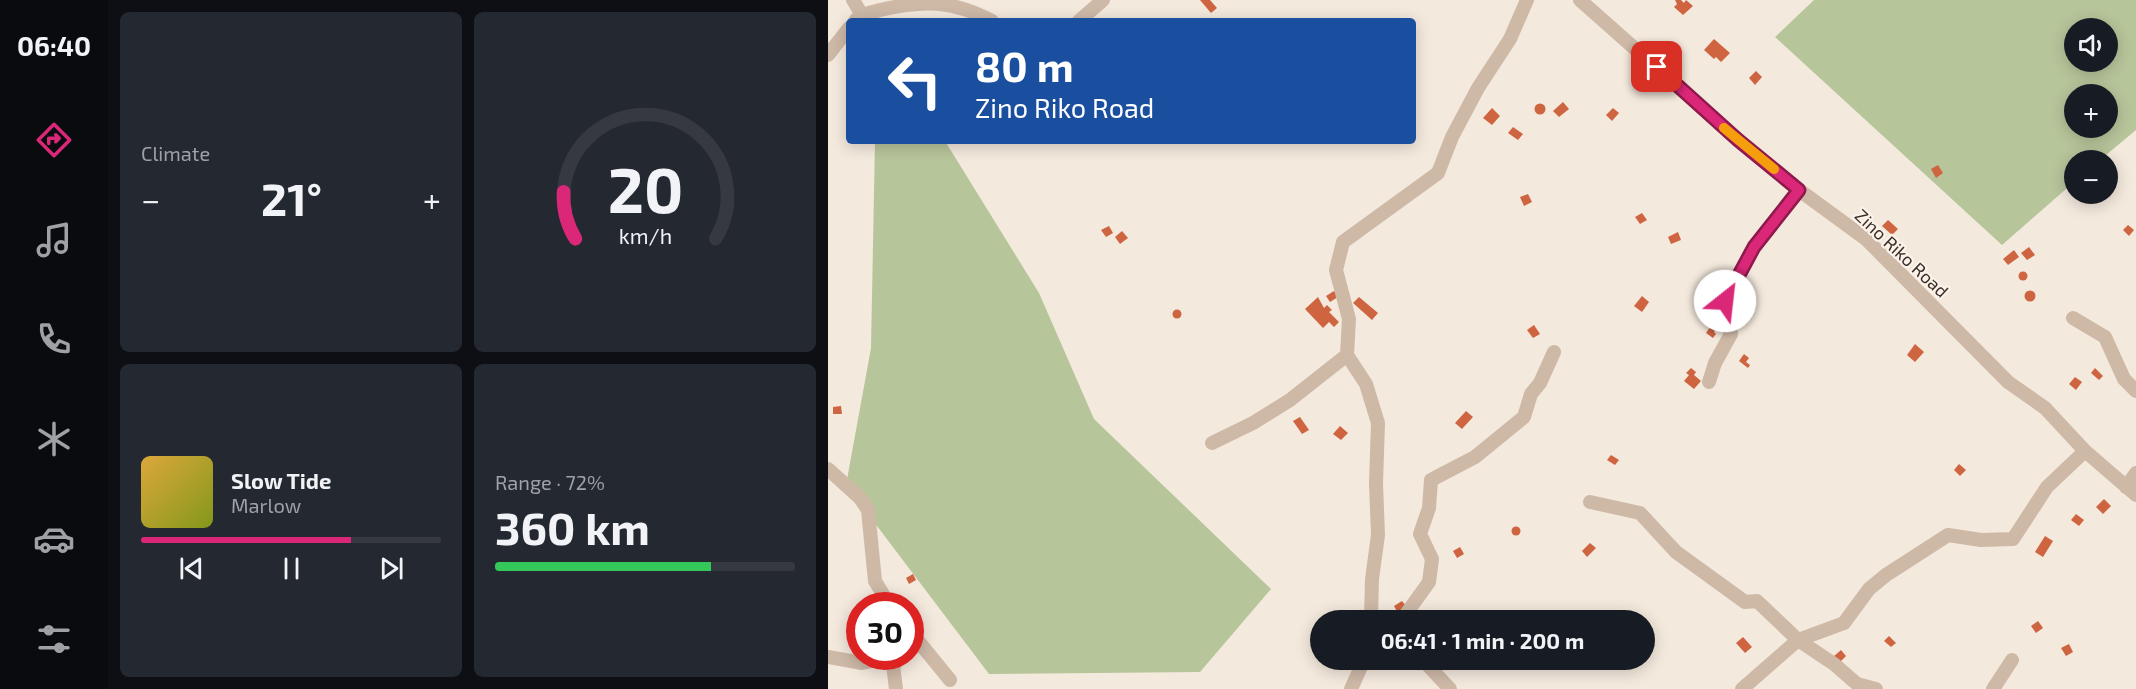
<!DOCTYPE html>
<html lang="en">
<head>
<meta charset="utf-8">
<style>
	body { margin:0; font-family:"Exo 2",sans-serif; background:#242831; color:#f1f3f6; height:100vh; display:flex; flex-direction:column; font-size:22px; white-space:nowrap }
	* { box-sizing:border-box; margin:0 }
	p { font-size:20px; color:#9ea1a6 }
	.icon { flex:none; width:33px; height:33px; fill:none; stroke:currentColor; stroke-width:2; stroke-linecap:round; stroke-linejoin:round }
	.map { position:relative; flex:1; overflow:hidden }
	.sheet { display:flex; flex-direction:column; gap:12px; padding:12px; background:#0d0f14; width:720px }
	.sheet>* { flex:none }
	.hud { position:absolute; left:18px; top:18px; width:570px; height:126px; border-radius:6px; box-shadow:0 3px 15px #0003; background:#1a4fa0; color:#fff; overflow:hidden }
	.tools { position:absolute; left:1236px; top:18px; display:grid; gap:12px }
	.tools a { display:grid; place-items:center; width:54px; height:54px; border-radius:50%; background:#171b24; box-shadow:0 3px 15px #0003; font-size:30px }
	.speed { position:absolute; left:18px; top:592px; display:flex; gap:12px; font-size:30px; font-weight:700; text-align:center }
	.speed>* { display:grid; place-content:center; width:78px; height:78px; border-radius:50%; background:#171b24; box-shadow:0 3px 15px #0003; line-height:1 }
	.speed .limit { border:9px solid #d22; background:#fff; color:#111 }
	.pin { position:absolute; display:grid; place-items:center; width:51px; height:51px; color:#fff; margin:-26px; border-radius:12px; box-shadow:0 3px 9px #0006 }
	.me { position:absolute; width:66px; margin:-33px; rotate:29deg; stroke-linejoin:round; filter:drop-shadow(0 0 4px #0008) }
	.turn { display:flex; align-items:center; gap:21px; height:126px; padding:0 30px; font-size:27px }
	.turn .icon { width:78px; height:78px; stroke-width:2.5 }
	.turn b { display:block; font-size:42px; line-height:51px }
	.big { font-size:45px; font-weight:700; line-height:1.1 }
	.sheet .card { flex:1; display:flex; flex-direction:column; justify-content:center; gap:9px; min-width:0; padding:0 21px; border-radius:9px; background:#242831 }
	.sheet .dial { align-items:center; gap:0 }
	.dial svg { height:156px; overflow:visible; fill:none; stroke:#363941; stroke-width:7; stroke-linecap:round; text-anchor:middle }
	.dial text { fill:#f1f3f6; stroke:none }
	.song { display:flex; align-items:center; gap:18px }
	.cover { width:72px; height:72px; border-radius:9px; background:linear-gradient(135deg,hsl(40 70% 55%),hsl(70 70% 35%)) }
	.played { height:6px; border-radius:3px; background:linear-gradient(90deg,#db2777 70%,#363941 70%) }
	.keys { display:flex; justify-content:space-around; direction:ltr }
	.heat { display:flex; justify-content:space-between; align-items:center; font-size:33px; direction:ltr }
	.charge { height:9px; border-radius:4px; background:linear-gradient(90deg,#34c759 72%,#363941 0) }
	.sheet .tiles { flex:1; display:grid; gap:12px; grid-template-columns:repeat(2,1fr) }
	.trip { position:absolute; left:482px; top:610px; width:345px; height:60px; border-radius:30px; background:#171b24; box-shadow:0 3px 15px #0003; font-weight:700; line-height:60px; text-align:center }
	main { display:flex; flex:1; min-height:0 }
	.menu { display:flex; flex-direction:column; width:108px; justify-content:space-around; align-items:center; background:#090b0e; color:#9ea1a6 }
	.menu .icon { width:42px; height:42px }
	.menu .on { color:#db2777 }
	.menu b { font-size:27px; color:#f1f3f6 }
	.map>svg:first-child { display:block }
	.green { fill:#b7c59b; fill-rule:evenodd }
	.building { fill:#cf6440 }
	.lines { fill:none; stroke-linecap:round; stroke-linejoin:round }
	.minor { stroke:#ceb9a7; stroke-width:14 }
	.route-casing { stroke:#8e194d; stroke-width:15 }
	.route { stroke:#db2777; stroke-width:10 }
	.slow { stroke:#f59e0b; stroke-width:10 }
	.labels { text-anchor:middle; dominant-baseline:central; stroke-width:4.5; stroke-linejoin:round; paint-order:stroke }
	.street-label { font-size:18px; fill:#3a2e28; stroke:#fbf3ea }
</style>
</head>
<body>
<main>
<nav class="menu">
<b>06:40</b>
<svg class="icon on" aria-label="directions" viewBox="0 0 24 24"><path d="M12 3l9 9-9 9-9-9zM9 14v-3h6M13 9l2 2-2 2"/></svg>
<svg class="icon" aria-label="music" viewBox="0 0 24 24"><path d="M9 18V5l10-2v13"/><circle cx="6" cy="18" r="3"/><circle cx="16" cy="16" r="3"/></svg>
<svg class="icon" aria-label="phone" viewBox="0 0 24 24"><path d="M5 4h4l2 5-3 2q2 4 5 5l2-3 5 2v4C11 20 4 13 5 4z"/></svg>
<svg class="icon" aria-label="climate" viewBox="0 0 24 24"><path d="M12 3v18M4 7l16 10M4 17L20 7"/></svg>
<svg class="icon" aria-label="car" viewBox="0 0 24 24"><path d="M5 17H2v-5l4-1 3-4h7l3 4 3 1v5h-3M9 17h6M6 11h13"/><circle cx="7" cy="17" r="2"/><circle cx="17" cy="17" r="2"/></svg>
<svg class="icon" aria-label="filters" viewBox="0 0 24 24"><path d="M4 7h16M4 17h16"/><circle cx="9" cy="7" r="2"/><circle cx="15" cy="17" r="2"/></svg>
</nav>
<section class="sheet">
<div class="tiles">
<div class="card"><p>Climate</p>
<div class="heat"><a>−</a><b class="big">21°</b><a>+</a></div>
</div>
<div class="card dial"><svg viewBox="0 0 100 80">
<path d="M14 69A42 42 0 1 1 86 69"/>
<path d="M14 69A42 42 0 0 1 8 45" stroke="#db2777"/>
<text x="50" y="56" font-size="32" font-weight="700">20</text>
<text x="50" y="72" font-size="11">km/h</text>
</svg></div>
<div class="card">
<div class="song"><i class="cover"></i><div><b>Slow Tide</b><p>Marlow</p></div></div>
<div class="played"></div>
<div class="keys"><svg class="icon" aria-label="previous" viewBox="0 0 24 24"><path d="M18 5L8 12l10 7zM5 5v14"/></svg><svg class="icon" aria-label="pause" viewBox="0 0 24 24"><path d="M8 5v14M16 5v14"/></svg><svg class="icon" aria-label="next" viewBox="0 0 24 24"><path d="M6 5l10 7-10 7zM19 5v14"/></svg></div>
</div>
<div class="card"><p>Range · 72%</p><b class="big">360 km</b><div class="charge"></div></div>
</div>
</section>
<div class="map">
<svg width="1308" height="689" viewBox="0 0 1308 689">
	<rect width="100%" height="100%" fill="#f4e9dd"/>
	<!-- green -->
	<g class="green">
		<path d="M986 0H1308V130L1272 160H1246V182L1174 245 947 37ZM1246 28H1280V62H1246ZM1246 94H1280V128H1246Z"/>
		<polygon points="47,141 117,141 211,293 266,419 443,589 372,672 161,674 18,485 43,348"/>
	</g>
	<!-- building -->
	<g class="building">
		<polygon points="372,0 382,0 389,8 383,13"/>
		<polygon points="847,0 853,0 856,3 858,0 865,6 855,15 846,7 849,4"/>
		<polygon points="886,39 902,53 893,62 888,57 886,59 876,50"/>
		<polygon points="928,71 934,77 927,85 921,78"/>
		<polygon points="735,102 741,109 731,117 725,111"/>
		<circle cx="712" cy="109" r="5.5"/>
		<polygon points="664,108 672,116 664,125 655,118"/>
		<polygon points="785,108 791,113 784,121 778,115"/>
		<polygon points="685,127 695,134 690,140 680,133"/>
		<polygon points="1110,165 1115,173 1108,178 1103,169"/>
		<polygon points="700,194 704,202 696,206 692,197"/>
		<polygon points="814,213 819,220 812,224 807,217"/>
		<polygon points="1060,220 1070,229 1064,235 1054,226"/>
		<polygon points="1300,225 1306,230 1301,236 1295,230"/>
		<polygon points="281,226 285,233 278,237 273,230"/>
		<polygon points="294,231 300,238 292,244 287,237"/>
		<polygon points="850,232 853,240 843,244 840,237"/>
		<polygon points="1201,247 1207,255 1199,260 1193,253"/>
		<polygon points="1186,250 1191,257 1180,265 1175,259"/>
		<circle cx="1195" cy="276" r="4.5"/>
		<circle cx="1202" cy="296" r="5.5"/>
		<polygon points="506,291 510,297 502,302 498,296"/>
		<polygon points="814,296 821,302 814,312 806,306"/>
		<polygon points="490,297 496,308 499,305 504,310 501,312 511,322 506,327 501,322 495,328 477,309"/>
		<polygon points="531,297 550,313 544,320 525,303"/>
		<polygon points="910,308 923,318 917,325 904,315"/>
		<circle cx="349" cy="314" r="4.5"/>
		<polygon points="884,324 889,328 886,332 888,334 885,338 878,333"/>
		<polygon points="706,325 712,334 705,338 699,330"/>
		<polygon points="1087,344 1096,352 1087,362 1079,355"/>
		<polygon points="916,354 921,358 918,362 922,365 920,368 911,361"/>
		<polygon points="863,368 868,372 866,375 873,381 866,389 856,381 861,375 858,373"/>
		<polygon points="1267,368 1275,376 1271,380 1263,373"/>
		<polygon points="1247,377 1254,382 1248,390 1241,384"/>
		<polygon points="13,406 14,414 5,414 5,407"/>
		<polygon points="638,411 645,417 634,429 627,423"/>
		<polygon points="472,417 481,430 474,434 465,421"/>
		<polygon points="512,426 520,433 513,440 505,434"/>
		<polygon points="783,455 791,460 787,465 779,460"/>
		<polygon points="1131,464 1138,470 1132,476 1126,470"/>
		<polygon points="1276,499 1283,506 1275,514 1268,507"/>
		<polygon points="1248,514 1256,520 1251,526 1243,520"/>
		<circle cx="688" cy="531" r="4.5"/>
		<polygon points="1217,536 1225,541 1215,557 1207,552"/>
		<polygon points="762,543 768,548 759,557 754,551"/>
		<polygon points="632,547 636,554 629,558 625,551"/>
		<polygon points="85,574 88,580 81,584 78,578"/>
		<polygon points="574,601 579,607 570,613 566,606"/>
		<polygon points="1210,621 1215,628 1208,633 1203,626"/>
		<polygon points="1061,636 1068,643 1063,647 1056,641"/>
		<polygon points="915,637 924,647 917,653 908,643"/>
		<polygon points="1241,644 1245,652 1238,656 1233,648"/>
		<polygon points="1013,650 1018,656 1011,663 1005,657"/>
	</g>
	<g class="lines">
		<!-- minor -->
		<g class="minor">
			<polyline points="25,0 34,15"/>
			<polyline points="752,0 910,140 971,190 1038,239 1180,382 1217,408 1257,451 1308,495"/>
			<path d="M27 21C33 13 43 13 52 10 96 0 124 0 164 21"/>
			<polyline points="251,21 275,0"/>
			<polyline points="0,55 21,28"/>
			<polyline points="1245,318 1277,337 1296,379 1308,391"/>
			<polyline points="519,355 538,384 550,423 548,483 550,535 544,579 543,618 545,621"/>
			<polyline points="881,382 887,363 903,334 896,320 897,301 926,247 971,190"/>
			<polyline points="384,443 425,423 462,400 519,355 521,319 508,270 515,242 610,173 624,137 650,88 682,39 699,0"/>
			<polyline points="0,469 32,498 40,510 47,581 62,606"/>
			<polyline points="1298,487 1308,473"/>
			<polyline points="762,502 812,513 848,552 917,602 929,601 970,640 1006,664 1029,684 1048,689"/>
			<polyline points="573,621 601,582 604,559 592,534 601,508 603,480 647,457 696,417 703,394 712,383 726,352"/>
			<polyline points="82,631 122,680"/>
			<polyline points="0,657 34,663 64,657"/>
			<polyline points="64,657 68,689"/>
			<polyline points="595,660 622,689"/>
			<polyline points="523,689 536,660"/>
			<polyline points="914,689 970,640 1016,623 1041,589 1058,575 1120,535 1153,540 1185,539 1219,487 1257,451"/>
			<polyline points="1165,689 1184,660"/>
		</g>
	</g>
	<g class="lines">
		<!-- route casing -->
		<g class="route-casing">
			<polyline id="route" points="829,67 910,140 971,190 926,247 897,301"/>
		</g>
		<!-- route -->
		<use href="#route" class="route"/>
		<!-- slow -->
		<polyline class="slow" points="896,128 946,169"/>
	</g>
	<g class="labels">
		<!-- street labels -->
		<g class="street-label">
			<text transform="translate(1074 253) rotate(43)">Zino Riko Road</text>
		</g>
	</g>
</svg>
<div class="tools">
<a><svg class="icon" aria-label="sound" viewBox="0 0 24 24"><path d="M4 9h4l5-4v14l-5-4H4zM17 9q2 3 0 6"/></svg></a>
<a>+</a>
<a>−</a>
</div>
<div class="speed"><div class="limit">30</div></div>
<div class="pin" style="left:829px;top:67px;background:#d93025"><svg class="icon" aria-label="arrive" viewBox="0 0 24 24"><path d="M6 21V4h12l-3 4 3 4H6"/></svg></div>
<svg class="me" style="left:897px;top:301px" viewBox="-20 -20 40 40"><circle r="19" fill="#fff"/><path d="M0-13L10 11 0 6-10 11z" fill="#db2777"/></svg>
<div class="trip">06:41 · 1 min · 200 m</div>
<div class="hud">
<div class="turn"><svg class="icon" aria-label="left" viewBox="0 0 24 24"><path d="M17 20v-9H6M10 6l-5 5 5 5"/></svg><div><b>80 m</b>Zino Riko Road</div></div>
</div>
</div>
</main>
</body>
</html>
